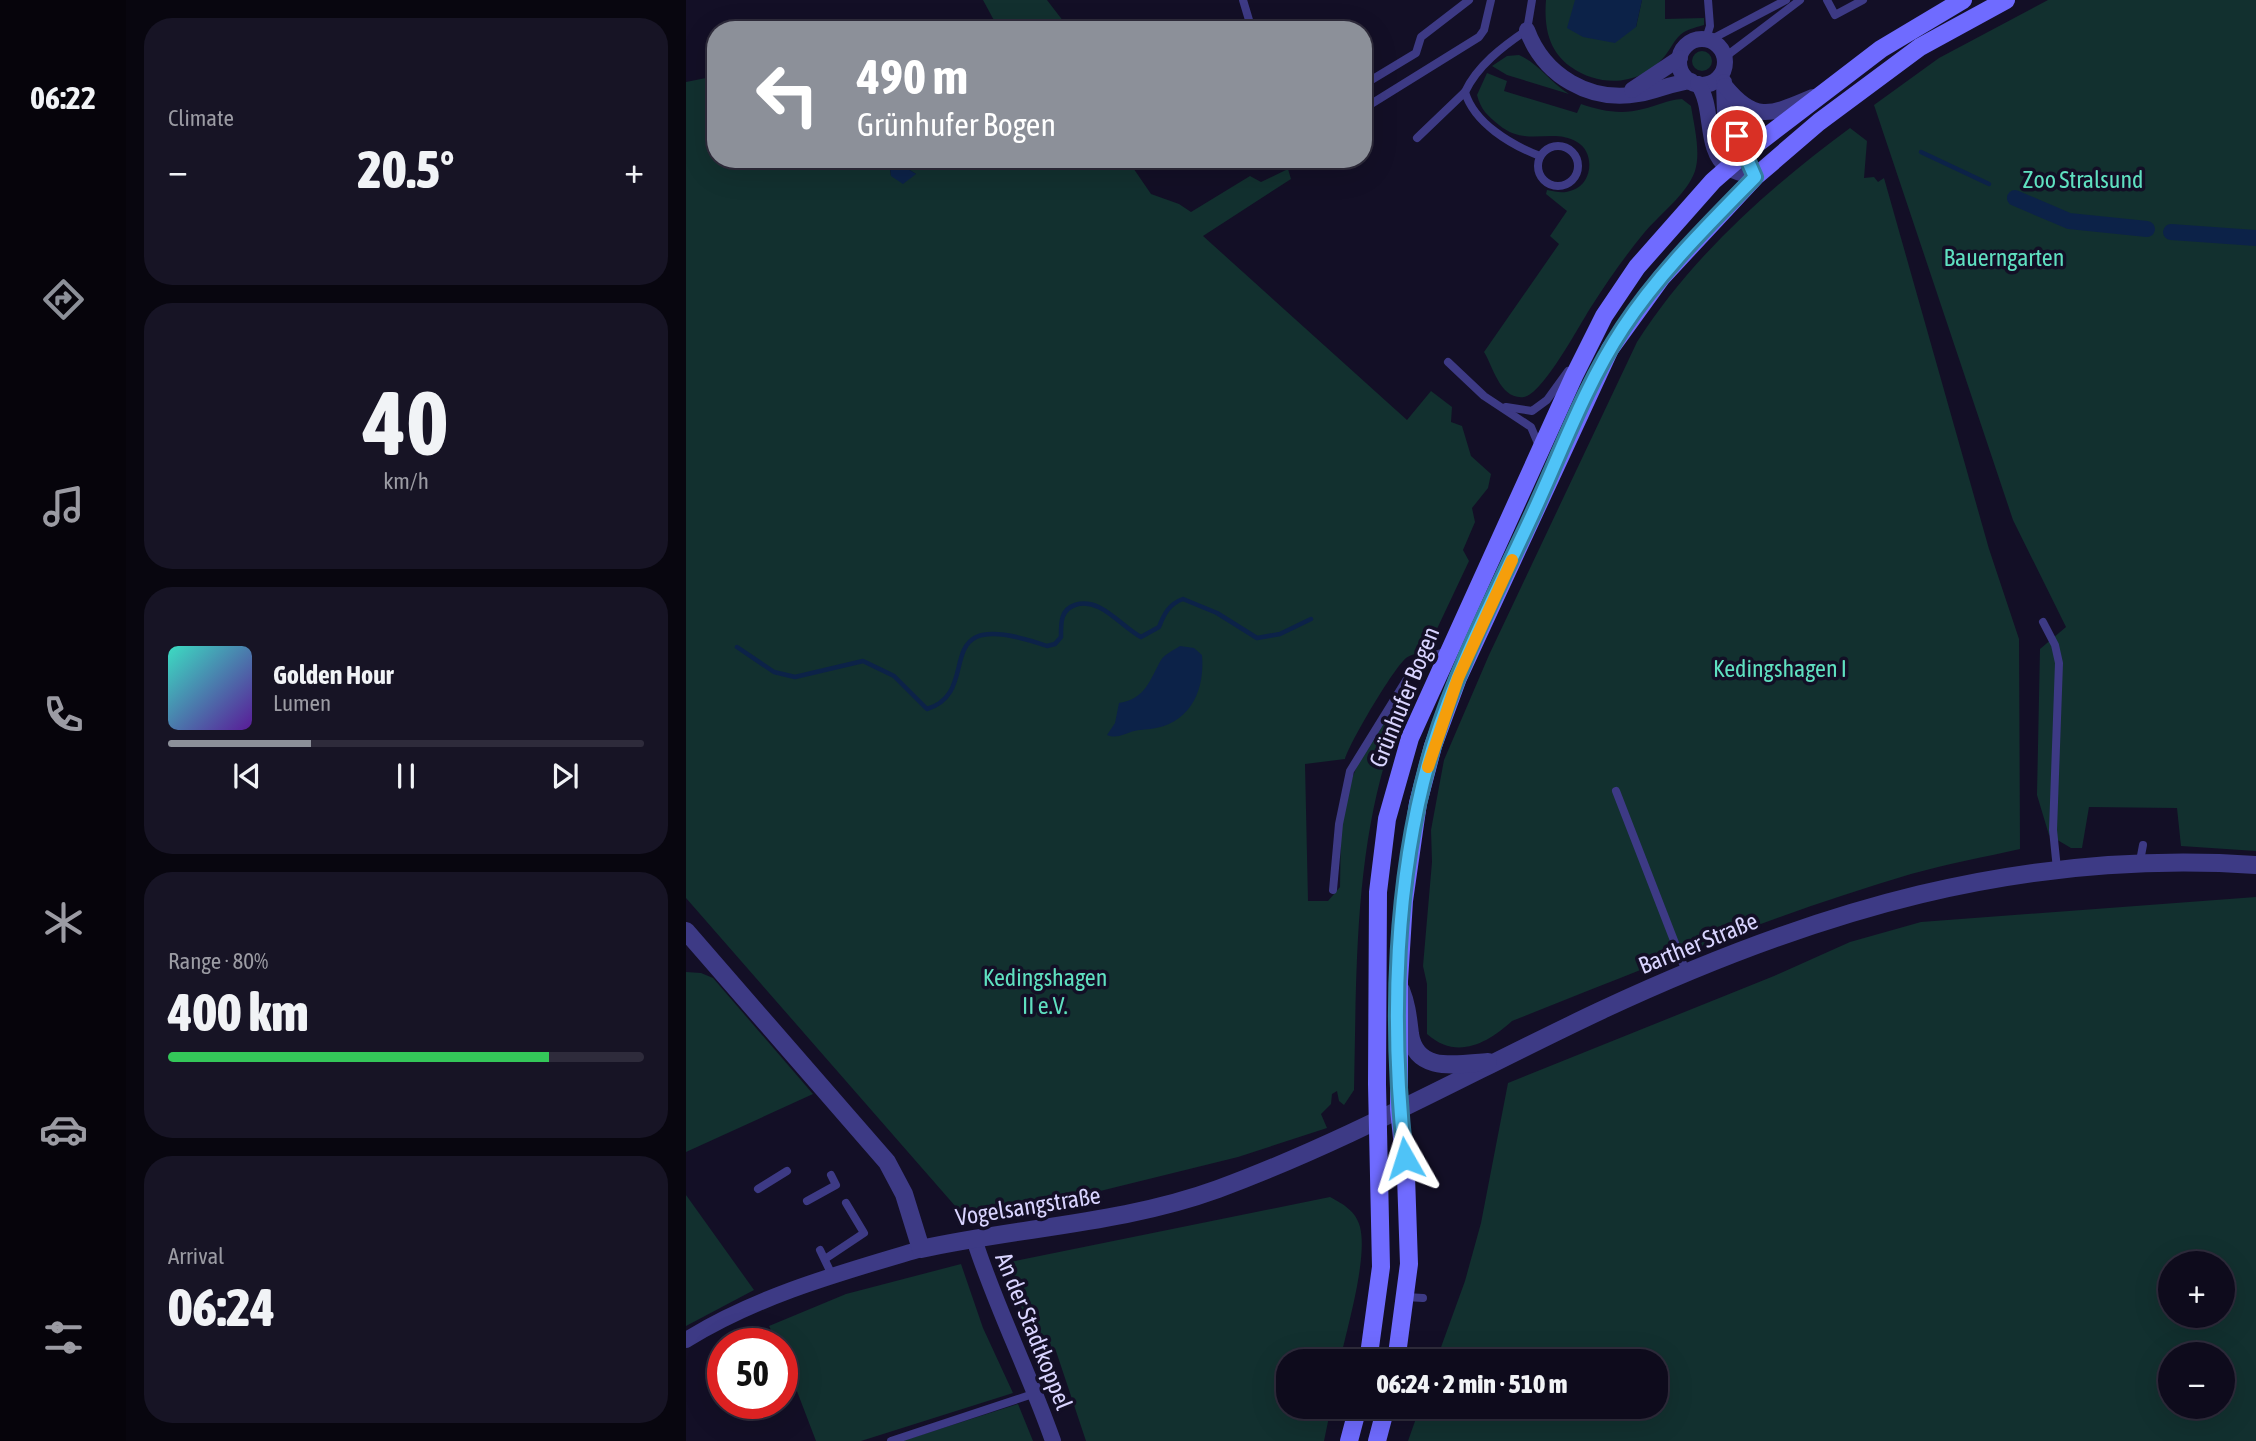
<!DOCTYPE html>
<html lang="en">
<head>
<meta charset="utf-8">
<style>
	body { margin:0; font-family:"Asap Condensed",sans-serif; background:#171425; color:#f1f3f6; height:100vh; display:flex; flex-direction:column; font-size:26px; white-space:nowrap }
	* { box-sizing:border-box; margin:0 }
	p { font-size:23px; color:#9b9ba3 }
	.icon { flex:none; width:38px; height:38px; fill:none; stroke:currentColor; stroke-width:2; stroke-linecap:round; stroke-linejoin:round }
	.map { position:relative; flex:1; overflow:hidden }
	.panel { display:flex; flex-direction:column; gap:18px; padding:18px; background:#08060f; width:560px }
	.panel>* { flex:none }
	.top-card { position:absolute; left:21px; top:21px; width:665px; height:147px; border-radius:28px; box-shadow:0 7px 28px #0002,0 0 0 2px #2e2b3b; background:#8c9099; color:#fff; overflow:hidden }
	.fabs { position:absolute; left:1472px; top:1251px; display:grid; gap:14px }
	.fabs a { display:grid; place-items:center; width:77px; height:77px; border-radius:50%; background:#0e0b1c; box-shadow:0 7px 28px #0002,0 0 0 2px #2e2b3b; font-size:35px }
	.speed { position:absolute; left:21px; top:1328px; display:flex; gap:14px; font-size:35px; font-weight:700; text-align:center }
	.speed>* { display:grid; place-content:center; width:91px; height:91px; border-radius:50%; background:#0e0b1c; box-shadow:0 7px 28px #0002,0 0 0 2px #2e2b3b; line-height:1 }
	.speed .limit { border:10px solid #d22; background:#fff; color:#111 }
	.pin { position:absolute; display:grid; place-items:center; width:60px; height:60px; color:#fff; margin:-30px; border:4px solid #fff; border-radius:50%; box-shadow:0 2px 7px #0007 }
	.me { position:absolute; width:77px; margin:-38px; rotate:354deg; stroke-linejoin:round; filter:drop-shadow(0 0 5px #0008) }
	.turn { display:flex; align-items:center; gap:24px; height:147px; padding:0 35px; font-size:32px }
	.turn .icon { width:91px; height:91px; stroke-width:2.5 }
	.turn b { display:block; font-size:49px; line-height:60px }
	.big { font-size:52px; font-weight:800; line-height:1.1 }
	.panel .tile { flex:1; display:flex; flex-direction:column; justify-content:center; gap:10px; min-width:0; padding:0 24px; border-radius:28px; background:#171425 }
	.panel .dial { align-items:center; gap:0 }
	.dial b { font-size:91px; line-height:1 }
	.song { display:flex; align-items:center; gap:21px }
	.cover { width:84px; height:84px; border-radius:10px; background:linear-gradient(135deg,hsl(170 70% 55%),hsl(270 70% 35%)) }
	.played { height:7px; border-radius:4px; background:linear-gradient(90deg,#8c9099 30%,#2e2b3b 30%) }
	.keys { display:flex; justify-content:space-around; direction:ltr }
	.heat { display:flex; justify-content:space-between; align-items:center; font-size:38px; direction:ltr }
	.charge { height:10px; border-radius:5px; background:linear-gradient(90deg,#34c759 80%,#2e2b3b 0) }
	.trip { position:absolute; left:590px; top:1349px; width:392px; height:70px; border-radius:28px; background:#0e0b1c; box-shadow:0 7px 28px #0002,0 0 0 2px #2e2b3b; font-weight:800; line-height:70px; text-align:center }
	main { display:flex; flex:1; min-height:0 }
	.tabs { display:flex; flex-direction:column; width:126px; justify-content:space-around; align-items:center; background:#06040b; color:#9b9ba3 }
	.tabs .icon { width:49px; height:49px }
	.tabs .current { color:#8c9099 }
	.tabs b { font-size:32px; color:#f1f3f6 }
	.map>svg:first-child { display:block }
	.green { fill:#12302f; fill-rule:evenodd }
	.water { fill:#0c2248 }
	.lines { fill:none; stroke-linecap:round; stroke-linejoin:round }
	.stream { stroke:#0c2248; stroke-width:4.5 }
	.canal { stroke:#0c2248; stroke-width:16 }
	.service { stroke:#3d3a85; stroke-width:8 }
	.minor { stroke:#3d3a85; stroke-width:16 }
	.tertiary { stroke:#3d3a85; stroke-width:18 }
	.secondary { stroke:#6f6bff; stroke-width:18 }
	.route-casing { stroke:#337fa1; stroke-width:18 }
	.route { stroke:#4fc3f7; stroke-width:12 }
	.slow { stroke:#f59e0b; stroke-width:12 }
	.labels { text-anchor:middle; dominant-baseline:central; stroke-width:7; stroke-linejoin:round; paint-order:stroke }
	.park-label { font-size:24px; fill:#5fe0c0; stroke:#130f26 }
	.street-label { font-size:24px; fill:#d9d4ff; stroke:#130f26 }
</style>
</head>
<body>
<main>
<nav class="tabs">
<b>06:22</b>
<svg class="icon current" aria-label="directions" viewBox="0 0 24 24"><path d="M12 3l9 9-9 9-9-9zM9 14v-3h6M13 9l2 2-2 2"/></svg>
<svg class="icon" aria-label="music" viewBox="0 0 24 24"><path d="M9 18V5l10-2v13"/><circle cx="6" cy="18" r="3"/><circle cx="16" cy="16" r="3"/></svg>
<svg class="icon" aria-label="phone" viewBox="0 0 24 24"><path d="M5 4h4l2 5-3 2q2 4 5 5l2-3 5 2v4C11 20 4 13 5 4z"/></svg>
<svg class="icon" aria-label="climate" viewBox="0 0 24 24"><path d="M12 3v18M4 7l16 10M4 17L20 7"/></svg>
<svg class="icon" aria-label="car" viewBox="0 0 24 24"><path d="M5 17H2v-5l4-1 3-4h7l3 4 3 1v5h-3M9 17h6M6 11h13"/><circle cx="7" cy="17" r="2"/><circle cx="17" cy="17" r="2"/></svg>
<svg class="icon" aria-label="filters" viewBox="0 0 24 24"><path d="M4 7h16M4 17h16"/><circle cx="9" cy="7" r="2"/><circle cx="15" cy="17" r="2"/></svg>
</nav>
<section class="panel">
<div class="tile"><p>Climate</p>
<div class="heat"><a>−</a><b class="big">20.5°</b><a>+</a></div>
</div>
<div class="tile dial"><b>40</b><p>km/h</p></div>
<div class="tile">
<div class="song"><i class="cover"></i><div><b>Golden Hour</b><p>Lumen</p></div></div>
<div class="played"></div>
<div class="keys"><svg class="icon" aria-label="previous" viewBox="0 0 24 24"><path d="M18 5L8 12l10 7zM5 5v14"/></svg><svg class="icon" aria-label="pause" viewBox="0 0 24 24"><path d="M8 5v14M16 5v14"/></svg><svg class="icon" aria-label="next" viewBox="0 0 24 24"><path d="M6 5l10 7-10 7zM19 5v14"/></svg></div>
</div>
<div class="tile"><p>Range · 80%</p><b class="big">400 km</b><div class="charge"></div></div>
<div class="tile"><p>Arrival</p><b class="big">06:24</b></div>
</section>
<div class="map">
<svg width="1570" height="1441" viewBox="0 0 1570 1441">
	<rect width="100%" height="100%" fill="#130f26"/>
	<!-- green -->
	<g class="green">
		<polygon points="297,0 361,0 384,30 295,30 311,26"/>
		<path d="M860 0H889V5L950 27 956 0H979V19L1018 18V25C1011 27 1003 29 998 32 989 38 987 45 981 53 958 85 916 89 885 67 862 51 858 26 860 0Z"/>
		<polygon points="1362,0 1570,0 1570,851 1495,846 1491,808 1403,807 1396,848 1385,848 1363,835 1351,795 1354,649 1380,627 1327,520 1188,105 1253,58"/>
		<circle cx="1016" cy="61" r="10"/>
		<path d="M833 55C853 64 864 82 883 94L821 75 806 66 821 56Z"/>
		<path d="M801 73 821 81 818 91 891 113 895 104C916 111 935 115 957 109 971 106 981 100 996 99L1005 106C1008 125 1015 152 1009 171 1001 194 974 214 958 233 939 256 921 282 905 307 894 324 857 394 838 397 814 400 807 366 798 352L873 244 864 236 881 211 860 194 861 190C871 192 877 194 887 190 907 183 909 152 891 142 866 127 841 148 813 125 801 115 795 110 791 95Z"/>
		<path d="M30 76V159H203L205 176 230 174 222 169 232 159H441L465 194 493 204 505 212 564 176 575 182 602 169 605 179 517 236 721 420 745 391 766 407 765 422 776 426 785 456 805 474 802 488 786 508 789 522 777 550 783 561 741 650C735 653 725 654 720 658 707 669 664 742 659 759L619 764 622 901H642L654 887 655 824 664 783 674 759 723 683 728 686C667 813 671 952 668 1090L658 1105 653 1101 651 1091 646 1094 645 1104 635 1114 641 1128 552 1157 284 1223 0 898V82Z"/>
		<path d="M1164 128 1181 141 1178 178 1188 177 1192 182 1198 178 1303 549 1333 639 1334 849C1298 857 1261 864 1225 874 1089 914 958 969 826 1021 801 1044 770 1060 741 1034V984L737 966 746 862 745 830 758 760 803 655 951 342C1006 256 1083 188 1164 128Z"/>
		<path d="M1570 897V1441H722L734 1407H970V1362L750 1361 779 1281 795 1223 822 1083 1088 976 1164 942 1235 922ZM1484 1264H1536V1316H1484ZM1484 1354H1536V1407H1484Z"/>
		<polygon points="0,972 15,973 27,978 127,1094 0,1152"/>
		<polygon points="0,1195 68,1290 0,1326"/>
		<path d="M644 1197C657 1204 670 1211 674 1227 682 1258 661 1328 654 1361L602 1362V1407H645L638 1441H400L370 1351 351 1341 322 1279 324 1262Z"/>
		<polygon points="275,1264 297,1328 327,1393 175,1441 130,1441 96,1352 96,1344 92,1344 83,1326 160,1294"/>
		<polygon points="332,1404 347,1441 216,1441"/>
	</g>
	<!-- water -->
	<g class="water">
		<polygon points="889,0 956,0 950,27 929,43 897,37 881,28"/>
		<polygon points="203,159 232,159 222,169 230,174 217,184 205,176"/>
		<path d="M494 646 508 648 516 655C519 688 506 721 470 728 463 730 455 729 448 731 438 734 431 739 421 735L429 723 433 703C460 699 464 679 475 660 479 654 488 650 494 646Z"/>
	</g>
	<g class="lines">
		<!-- stream -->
		<g class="stream">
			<polyline points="1235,152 1303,184"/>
			<path d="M51 647 88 672 109 677 177 661 208 676 241 709C301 691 235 602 361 646L369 644 375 637C375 624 374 610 389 605 415 597 433 625 455 637L473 627C478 614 483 604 497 599L531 613 571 638 594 634 625 619"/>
		</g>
		<!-- canal -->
		<g class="canal">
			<polyline points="1329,198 1383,221 1461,229"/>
			<polyline points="1485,232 1570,238"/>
		</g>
		<!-- service -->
		<g class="service">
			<polyline points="557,0 566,30"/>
			<path d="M846 0 841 30C817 46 791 66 779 92 788 123 825 145 854 156"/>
			<polyline points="1141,0 1149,15 1177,0"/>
			<polyline points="1020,39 1024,26 1022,0"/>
			<polyline points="1024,40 1100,0"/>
			<polyline points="1039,57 1114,0"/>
			<polyline points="677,85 730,53 735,37 783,0"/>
			<polyline points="677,109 793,37 798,30 805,0"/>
			<polyline points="731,138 779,92"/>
			<circle cx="872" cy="166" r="20"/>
			<polyline points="593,161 595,159"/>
			<polyline points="762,362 798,396 845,427 853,446"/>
			<polyline points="820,407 846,411 861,400 882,371"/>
			<polyline points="1357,622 1369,645 1373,663 1367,830 1371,869"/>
			<polyline points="930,791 1001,974"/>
			<polyline points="1454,861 1457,845"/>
			<polyline points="647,890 653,824 664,771 727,669 741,658 761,651"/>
			<polyline points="72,1189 101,1171"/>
			<polyline points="121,1201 150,1185 145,1175"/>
			<polyline points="134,1250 146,1275"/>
			<polyline points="139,1259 178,1233 160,1203"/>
			<polyline points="720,1297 737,1298"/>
			<polyline points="205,1441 350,1393"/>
		</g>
		<!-- minor -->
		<g class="minor">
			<path d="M841 30C858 76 904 103 953 94 971 91 986 83 1005 81"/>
			<circle cx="1016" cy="62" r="23"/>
			<polyline points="1038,82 1039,114 1063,162"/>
			<path d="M1012 84C1029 108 1017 149 1042 168 1049 172 1061 175 1069 177"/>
			<path d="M1039 86C1070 124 1086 114 1127 97"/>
			<polyline points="946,90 994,58"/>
			<path d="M288 1239C310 1308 343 1372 367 1441"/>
			<path d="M0 1340C73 1295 154 1273 235 1249"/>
		</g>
		<!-- tertiary -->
		<g class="tertiary">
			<path d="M0 931 201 1162 218 1194 235 1249C334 1227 436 1224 532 1189 665 1140 788 1070 916 1010 1128 911 1334 849 1570 865"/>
			<path d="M715 990C721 1005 722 1018 724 1034 730 1074 772 1064 802 1062"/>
		</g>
		<!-- secondary -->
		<g class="secondary">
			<polyline points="682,1362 695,1267 691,1084 692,892 701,819 724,738 888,376 918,316 951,267 1027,181 1059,153 1195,49 1277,0"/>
			<polyline points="710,1362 723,1264 720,1176 713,1109 713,981 718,901 732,803 747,746 772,678 924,349 976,277 1069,177 1133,122 1234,47 1320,0"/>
			<polyline points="663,1441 672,1407"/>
			<polyline points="691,1441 700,1407"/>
		</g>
	</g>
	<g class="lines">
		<!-- route casing -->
		<g class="route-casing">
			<path id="route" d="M719 1158C704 1024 708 876 747 746 771 668 809 595 843 522 873 458 898 387 937 328 973 273 1023 224 1069 177L1051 136"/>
		</g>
		<!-- route -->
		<use href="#route" class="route"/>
		<!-- slow -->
		<polyline class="slow" points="742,767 772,678 826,560"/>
	</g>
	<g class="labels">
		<!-- park labels -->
		<g class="park-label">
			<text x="1397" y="179">Zoo Stralsund</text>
			<text x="1318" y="257">Bauerngarten</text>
			<text x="1094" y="668">Kedingshagen I</text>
			<text x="359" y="977">Kedingshagen<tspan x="359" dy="28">II e.V.</tspan></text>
		</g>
		<!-- street labels -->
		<g class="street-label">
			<text transform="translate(718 697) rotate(-68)">Grünhufer Bogen</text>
			<text transform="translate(1012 943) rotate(-22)">Barther Straße</text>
			<text transform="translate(342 1206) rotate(-9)">Vogelsangstraße</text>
			<text transform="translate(348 1331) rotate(68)">An der Stadtkoppel</text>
		</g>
	</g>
</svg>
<div class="fabs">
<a>+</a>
<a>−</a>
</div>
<div class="speed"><div class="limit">50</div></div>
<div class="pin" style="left:1051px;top:136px;background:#d93025"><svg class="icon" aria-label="arrive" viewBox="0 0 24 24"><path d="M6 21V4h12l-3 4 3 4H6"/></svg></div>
<svg class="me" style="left:719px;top:1158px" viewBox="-20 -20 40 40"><path d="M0-17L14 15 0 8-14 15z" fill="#4fc3f7" stroke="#fff" stroke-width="4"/></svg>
<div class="trip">06:24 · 2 min · 510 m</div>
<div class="top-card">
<div class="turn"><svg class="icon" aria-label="left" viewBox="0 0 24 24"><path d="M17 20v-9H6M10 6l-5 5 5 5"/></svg><div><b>490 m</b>Grünhufer Bogen</div></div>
</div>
</div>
</main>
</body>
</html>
